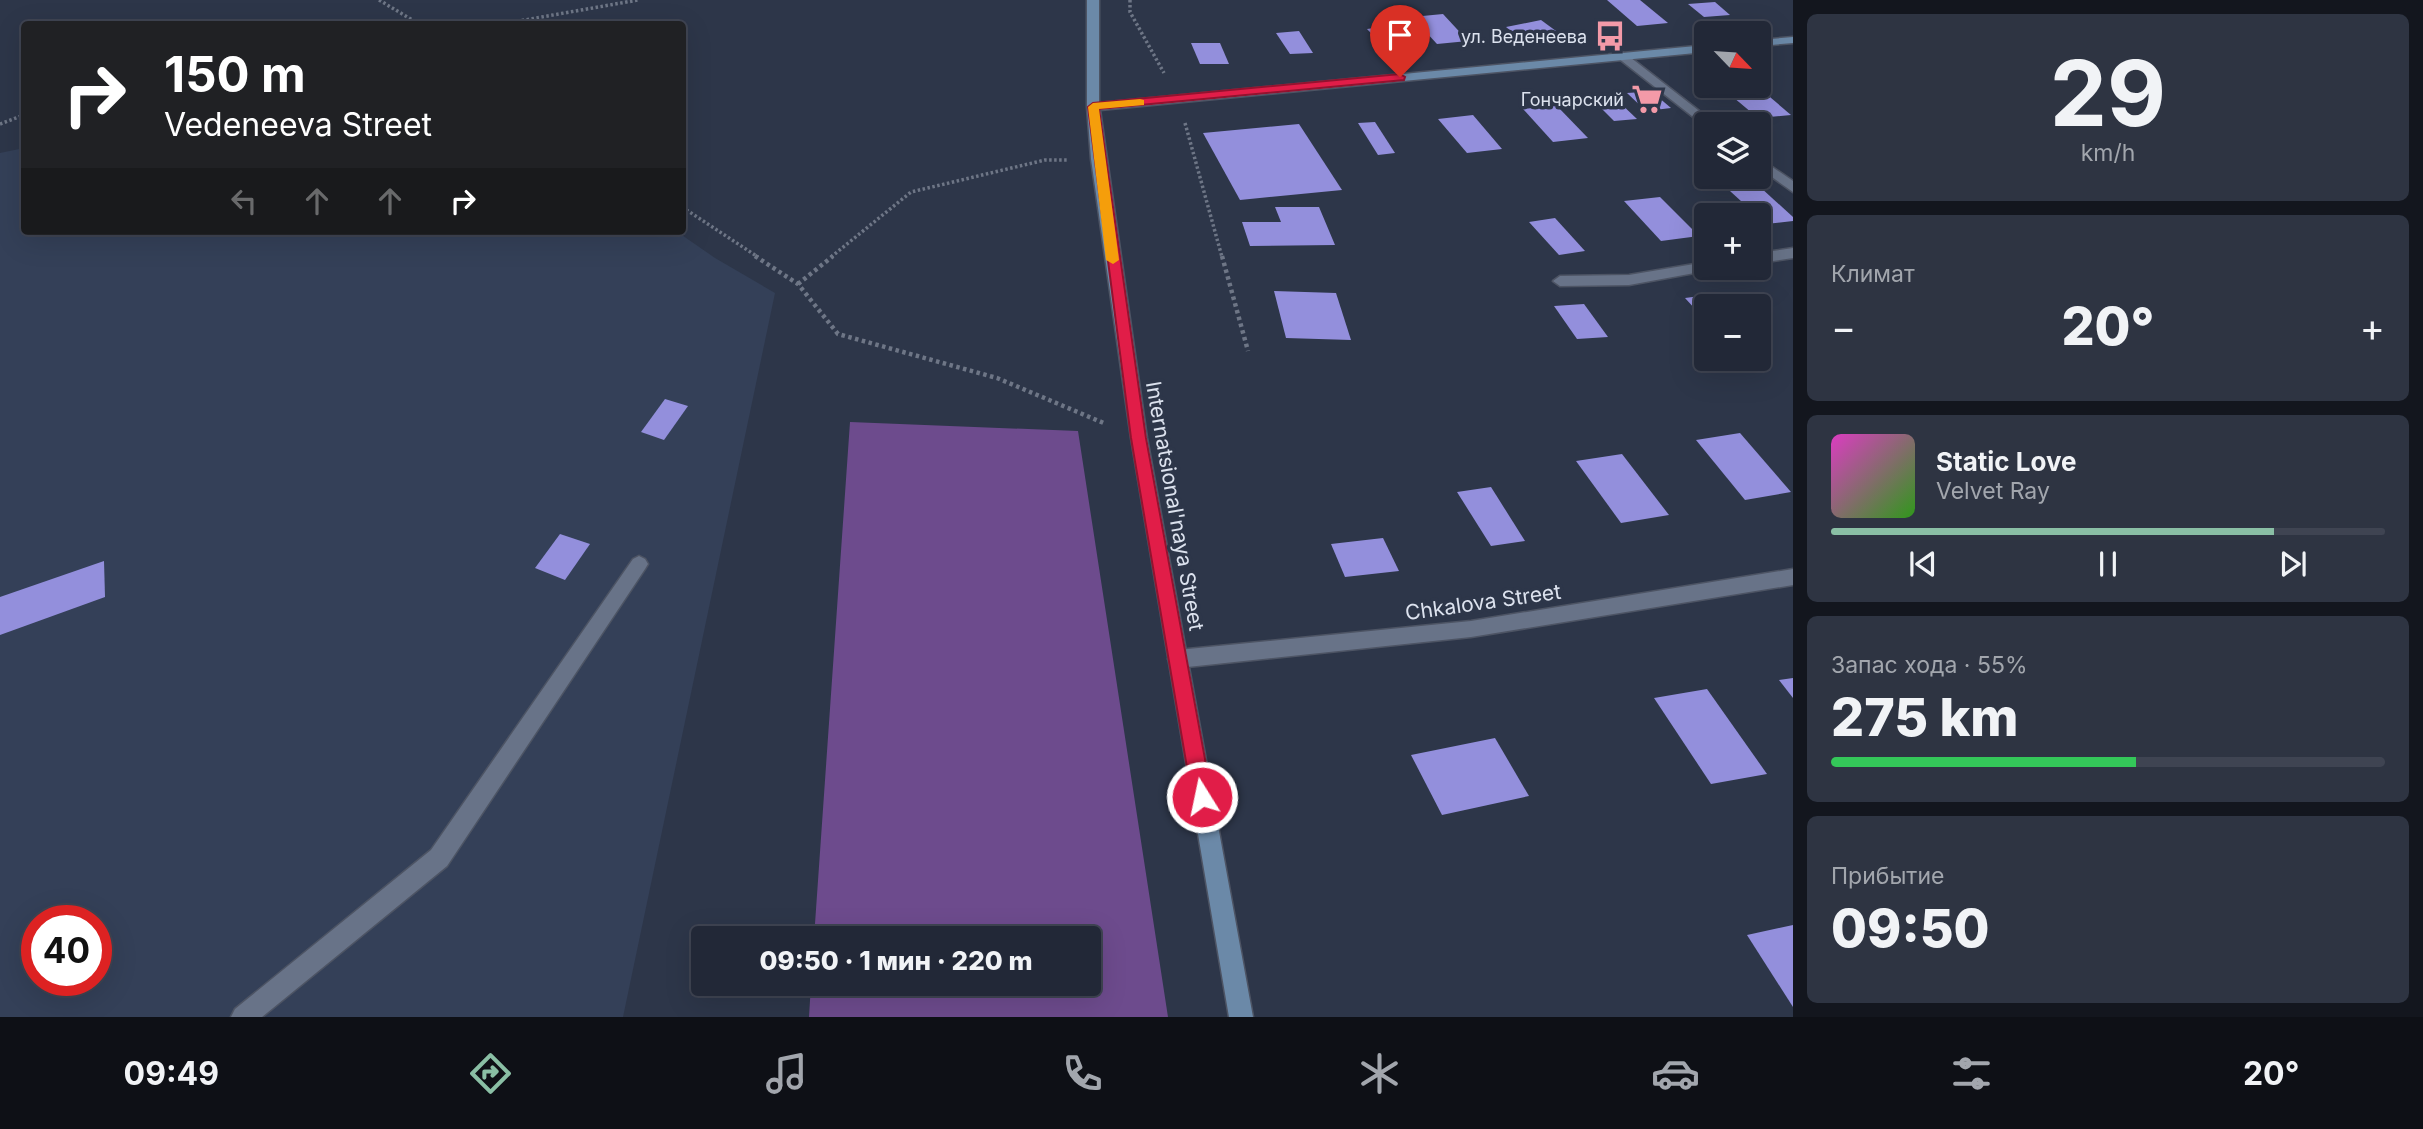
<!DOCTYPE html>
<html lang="ru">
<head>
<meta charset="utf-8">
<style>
	body { margin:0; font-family:Inter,sans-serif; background:#2e3442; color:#f1f3f6; height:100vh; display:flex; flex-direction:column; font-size:26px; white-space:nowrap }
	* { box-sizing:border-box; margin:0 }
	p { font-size:23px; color:#a2a6ad }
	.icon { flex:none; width:38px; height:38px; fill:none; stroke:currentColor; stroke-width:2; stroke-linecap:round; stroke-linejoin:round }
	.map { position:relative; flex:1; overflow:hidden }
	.details { display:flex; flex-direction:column; gap:14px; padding:14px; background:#13161e; width:630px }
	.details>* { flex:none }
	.banner { position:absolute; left:21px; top:21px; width:665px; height:214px; border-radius:7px; box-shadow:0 7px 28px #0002,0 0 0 2px #3f4452; background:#202124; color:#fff; overflow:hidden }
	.needle { width:46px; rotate:115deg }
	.controls { position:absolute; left:1694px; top:21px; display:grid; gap:14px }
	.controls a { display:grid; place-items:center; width:77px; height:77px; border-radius:7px; background:#222837; box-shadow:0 7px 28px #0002,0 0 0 2px #3f4452; font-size:35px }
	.speed { position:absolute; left:21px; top:905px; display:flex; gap:14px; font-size:35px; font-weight:700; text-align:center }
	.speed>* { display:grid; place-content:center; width:91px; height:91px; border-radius:50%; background:#222837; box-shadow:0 7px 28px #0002,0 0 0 2px #3f4452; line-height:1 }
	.speed .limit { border:10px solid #d22; background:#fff; color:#111 }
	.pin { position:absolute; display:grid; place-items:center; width:60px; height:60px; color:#fff; margin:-72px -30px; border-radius:50% 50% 50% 0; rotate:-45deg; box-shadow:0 0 7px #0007 }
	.pin .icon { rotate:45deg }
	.me { position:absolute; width:77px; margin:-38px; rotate:350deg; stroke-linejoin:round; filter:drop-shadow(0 0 5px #0008) }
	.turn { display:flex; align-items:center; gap:24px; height:147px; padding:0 28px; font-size:32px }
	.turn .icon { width:91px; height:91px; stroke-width:2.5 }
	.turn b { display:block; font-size:49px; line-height:60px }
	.lanes { display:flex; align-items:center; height:66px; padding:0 28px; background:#0003; justify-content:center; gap:35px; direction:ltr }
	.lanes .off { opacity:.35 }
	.big { font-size:52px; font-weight:800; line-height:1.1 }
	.details .card { flex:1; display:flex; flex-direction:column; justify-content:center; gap:10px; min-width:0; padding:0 24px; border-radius:10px; background:#2e3442 }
	.details .dial { align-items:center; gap:0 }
	.dial b { font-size:91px; line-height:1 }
	.song { display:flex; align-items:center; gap:21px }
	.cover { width:84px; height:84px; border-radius:10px; background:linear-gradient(135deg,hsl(310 70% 55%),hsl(110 70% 35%)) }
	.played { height:7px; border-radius:4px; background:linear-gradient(90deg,#8abfa5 80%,#3f4452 80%) }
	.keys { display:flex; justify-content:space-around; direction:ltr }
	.heat { display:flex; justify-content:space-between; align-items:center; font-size:38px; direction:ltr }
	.charge { height:10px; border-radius:5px; background:linear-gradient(90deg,#34c759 55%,#3f4452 0) }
	.trip { position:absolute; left:691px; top:926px; width:410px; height:70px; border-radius:7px; background:#222837; box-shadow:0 7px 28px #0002,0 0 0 2px #3f4452; font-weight:800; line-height:70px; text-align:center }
	.menu { display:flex; height:112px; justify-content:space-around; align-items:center; background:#0e1016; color:#a2a6ad }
	.menu .icon { width:49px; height:49px }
	.menu .current { color:#8abfa5 }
	.menu b { font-size:32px; color:#f1f3f6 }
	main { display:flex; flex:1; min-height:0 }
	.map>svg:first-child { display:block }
	.built { fill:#344058; fill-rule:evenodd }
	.green { fill:#6d4b8d }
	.building { fill:#938fdc }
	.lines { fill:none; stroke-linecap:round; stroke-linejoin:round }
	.lane-casing { stroke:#4d5464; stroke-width:3 }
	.street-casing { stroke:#4d5464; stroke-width:3 }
	.secondary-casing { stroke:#4d5464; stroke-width:3 }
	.path-far1 { stroke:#6e7686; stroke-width:3.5; stroke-dasharray:2.5 2.5; stroke-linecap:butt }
	.path { stroke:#6e7686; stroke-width:4.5; stroke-dasharray:3.5 3.5; stroke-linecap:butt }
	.lane { fill:#687388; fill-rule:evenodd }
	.street { fill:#687388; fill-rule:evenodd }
	.secondary { fill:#6b89a8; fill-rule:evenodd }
	.route { fill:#e11d48; stroke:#92132f; stroke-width:2 }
	.slow { fill:#f59e0b }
	.labels { text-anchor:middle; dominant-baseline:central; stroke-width:7; stroke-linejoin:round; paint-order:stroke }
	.far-poi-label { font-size:18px; fill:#dce2ee; stroke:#2d3649; text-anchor:end }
	.street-label { font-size:21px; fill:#dce2ee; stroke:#2d3649 }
</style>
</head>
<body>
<main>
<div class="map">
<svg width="1793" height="1017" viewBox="0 0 1793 1017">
	<rect width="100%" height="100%" fill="#2d3649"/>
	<!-- built -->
	<path class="built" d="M24 148V231H676L715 258 775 293 623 1017H0V153ZM37 920H96V980H37Z"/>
	<!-- green -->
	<polygon class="green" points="850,422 1078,431 1168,1017 809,1017 811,984 1088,984 1088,938 814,938"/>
	<!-- building -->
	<g class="building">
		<polygon points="1607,0 1640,0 1668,23 1637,26"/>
		<polygon points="1715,2 1730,15 1704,17 1688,4"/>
		<polygon points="1443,14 1468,41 1437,44 1412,17"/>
		<polygon points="1541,20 1556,31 1520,38 1506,27"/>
		<polygon points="1389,26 1409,47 1387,50 1367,29"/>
		<polygon points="1299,31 1313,53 1290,54 1276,33"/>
		<polygon points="1191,43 1220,43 1229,64 1200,64"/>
		<polygon points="1757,86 1791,115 1758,118 1721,87"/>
		<polygon points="1651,91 1671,108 1646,111 1627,93"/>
		<polygon points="1617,100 1637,119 1614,121 1596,103"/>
		<polygon points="1556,105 1588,138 1553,142 1523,109"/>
		<polygon points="1473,115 1502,149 1467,153 1438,119"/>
		<polygon points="1375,122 1395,153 1378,155 1358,123"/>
		<polygon points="1299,124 1342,190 1240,200 1203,133"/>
		<polygon points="1760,187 1793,217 1793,221 1766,224 1730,191"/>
		<polygon points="1660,197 1699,236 1661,241 1624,201"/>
		<polygon points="1275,207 1319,207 1335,245 1250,246 1242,222 1281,222"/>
		<polygon points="1555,218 1585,251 1559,255 1529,222"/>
		<polygon points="1274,291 1336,293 1351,340 1286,338"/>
		<polygon points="1724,293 1737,306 1706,306 1706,321 1685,298"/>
		<polygon points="1584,304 1608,337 1577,339 1554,306"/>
		<polygon points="665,399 688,406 664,440 641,432"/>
		<polygon points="1740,433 1791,492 1745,500 1696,440"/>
		<polygon points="1622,454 1669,515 1621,523 1576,461"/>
		<polygon points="1491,487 1525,541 1491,546 1457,492"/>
		<polygon points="560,534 590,544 565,580 535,568"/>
		<polygon points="1383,538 1399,571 1345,577 1331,544"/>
		<polygon points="104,561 105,597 0,635 0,597"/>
		<polygon points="1793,678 1793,698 1779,680"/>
		<polygon points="1707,689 1767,774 1711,784 1654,698"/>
		<polygon points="1495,738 1529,796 1442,815 1411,755"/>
		<polygon points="1793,925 1793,1007 1747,935"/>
	</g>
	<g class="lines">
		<!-- lane casing -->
		<g class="lane-casing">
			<g id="lane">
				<polygon points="1622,52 1626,54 1716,124 1706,124 1706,127 1618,58 1616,56"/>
				<polygon points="1759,158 1793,181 1793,192 1759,168"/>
				<polygon points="639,556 645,559 648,564 645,569 447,866 262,1017 231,1017 235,1009 431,850 633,559"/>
			</g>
		</g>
		<!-- street casing -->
		<g class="street-casing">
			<g id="street">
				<polygon points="1793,248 1793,258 1759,263 1759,253"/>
				<polygon points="1706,262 1706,268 1713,268 1711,270 1629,285 1560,286 1553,281 1560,276 1629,275"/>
				<polygon points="1793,569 1793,585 1471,637 1178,668 1171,665 1168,659 1171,653 1178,650 1471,621"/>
			</g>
		</g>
		<!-- secondary casing -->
		<g class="secondary-casing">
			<g id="secondary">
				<polygon points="1087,0 1099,0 1099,103 1706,45 1706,52 1100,110 1147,438 1253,1017 1229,1017 1131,438 1091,159 1087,107"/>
				<polygon points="1793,37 1793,43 1759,46 1759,40"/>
			</g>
		</g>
		<!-- path-far1 -->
		<g class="path-far1">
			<polyline points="379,0 419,24"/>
			<polyline points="1130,0 1130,12 1164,73"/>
			<polyline points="502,24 638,0"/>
			<polyline points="1722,29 1742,27"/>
			<polyline points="1185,123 1222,257"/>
			<polyline points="0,124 24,115"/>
			<polyline points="682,207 758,257"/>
			<polyline points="831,257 911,192 1045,160 1069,160"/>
		</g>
		<!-- path -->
		<g class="path">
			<polyline points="755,256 798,284 838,334 997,378 1106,424"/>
			<polyline points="1222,256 1248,351"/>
			<polyline points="798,284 833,256"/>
		</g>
		<!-- lane -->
		<use href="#lane" class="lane"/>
		<!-- street -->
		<use href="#street" class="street"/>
		<!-- secondary -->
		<use href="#secondary" class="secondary"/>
	</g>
	<!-- route -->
	<polygon class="route" points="1400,74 1405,77 1404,80 1099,109 1146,438 1212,797 1209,803 1202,806 1195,803 1192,797 1131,438 1088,107 1093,103"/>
	<!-- slow -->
	<polygon class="slow" points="1140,99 1144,100 1144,105 1099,109 1119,260 1113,264 1106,260 1088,107 1093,103"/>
	<!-- icons -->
	<defs>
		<g id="bus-bare" transform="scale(2.415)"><path d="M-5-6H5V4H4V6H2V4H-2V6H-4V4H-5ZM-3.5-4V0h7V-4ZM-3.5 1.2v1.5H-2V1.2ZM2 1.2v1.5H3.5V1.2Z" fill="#f39aa8" stroke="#2d3649" stroke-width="2.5" paint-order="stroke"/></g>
		<g id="supermarket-bare" transform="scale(2.415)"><path d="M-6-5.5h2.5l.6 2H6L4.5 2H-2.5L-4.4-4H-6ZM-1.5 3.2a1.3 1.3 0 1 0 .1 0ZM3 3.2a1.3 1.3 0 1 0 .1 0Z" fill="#f39aa8" stroke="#2d3649" stroke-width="2.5" paint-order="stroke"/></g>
	</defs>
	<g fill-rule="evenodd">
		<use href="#bus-bare" x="1610" y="36"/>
		<use href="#supermarket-bare" x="1647" y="99"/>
	</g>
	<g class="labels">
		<!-- far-poi labels -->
		<g class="far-poi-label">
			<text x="1587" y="36">ул. Веденеева</text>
			<text x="1624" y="99">Гончарский</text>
		</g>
		<!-- street labels -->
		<g class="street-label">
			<text transform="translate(1175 506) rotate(80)">Internatsional'naya Street</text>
			<text transform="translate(1483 602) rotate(-8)">Chkalova Street</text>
		</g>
	</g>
</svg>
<div class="controls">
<a><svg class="needle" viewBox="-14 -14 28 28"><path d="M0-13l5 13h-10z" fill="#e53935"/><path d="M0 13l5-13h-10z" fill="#a2a6ad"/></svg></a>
<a><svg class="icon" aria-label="layers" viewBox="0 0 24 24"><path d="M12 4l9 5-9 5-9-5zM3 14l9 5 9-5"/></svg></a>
<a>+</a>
<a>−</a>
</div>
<div class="speed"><div class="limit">40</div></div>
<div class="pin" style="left:1400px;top:77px;background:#d93025"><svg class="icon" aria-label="arrive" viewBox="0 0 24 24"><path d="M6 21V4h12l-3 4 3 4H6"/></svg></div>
<svg class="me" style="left:1202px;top:797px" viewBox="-20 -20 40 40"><circle r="17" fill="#e11d48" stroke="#fff" stroke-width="3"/><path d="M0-11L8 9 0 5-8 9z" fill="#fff"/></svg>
<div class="trip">09:50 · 1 мин · 220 m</div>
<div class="banner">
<div class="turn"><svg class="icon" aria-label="right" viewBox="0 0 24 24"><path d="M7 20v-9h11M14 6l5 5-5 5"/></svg><div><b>150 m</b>Vedeneeva Street</div></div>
<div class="lanes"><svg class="icon off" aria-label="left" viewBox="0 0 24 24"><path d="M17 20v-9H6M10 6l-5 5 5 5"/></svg><svg class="icon off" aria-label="ahead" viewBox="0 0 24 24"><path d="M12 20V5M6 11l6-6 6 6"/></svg><svg class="icon off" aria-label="ahead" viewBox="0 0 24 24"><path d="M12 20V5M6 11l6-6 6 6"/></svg><svg class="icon" aria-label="right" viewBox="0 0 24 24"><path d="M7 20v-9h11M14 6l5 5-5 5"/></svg></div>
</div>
</div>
<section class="details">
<div class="card dial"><b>29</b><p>km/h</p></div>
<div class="card"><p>Климат</p>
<div class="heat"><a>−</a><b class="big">20°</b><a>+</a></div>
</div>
<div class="card">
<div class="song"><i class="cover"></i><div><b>Static Love</b><p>Velvet Ray</p></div></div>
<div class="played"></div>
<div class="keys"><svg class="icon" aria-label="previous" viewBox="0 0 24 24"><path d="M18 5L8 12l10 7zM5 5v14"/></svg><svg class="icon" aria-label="pause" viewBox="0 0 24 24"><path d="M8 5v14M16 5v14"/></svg><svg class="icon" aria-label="next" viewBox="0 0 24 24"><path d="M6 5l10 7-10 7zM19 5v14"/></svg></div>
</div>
<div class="card"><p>Запас хода · 55%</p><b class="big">275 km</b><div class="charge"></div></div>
<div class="card"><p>Прибытие</p><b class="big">09:50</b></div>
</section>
</main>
<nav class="menu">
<b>09:49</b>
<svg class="icon current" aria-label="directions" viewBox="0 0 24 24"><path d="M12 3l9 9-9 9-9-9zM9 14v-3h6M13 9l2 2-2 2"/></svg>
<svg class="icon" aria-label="music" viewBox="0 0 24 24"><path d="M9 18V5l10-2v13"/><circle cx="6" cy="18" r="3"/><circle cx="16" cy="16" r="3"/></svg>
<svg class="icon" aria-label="phone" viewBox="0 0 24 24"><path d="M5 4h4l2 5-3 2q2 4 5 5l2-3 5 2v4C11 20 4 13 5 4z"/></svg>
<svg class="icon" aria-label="climate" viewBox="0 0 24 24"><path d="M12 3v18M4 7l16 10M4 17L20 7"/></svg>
<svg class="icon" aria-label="car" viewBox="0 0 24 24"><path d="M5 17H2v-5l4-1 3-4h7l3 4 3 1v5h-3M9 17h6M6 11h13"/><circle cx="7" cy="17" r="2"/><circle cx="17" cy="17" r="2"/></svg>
<svg class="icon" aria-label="filters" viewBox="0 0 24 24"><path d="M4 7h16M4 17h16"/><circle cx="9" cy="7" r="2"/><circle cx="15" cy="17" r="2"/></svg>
<b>20°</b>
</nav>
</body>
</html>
